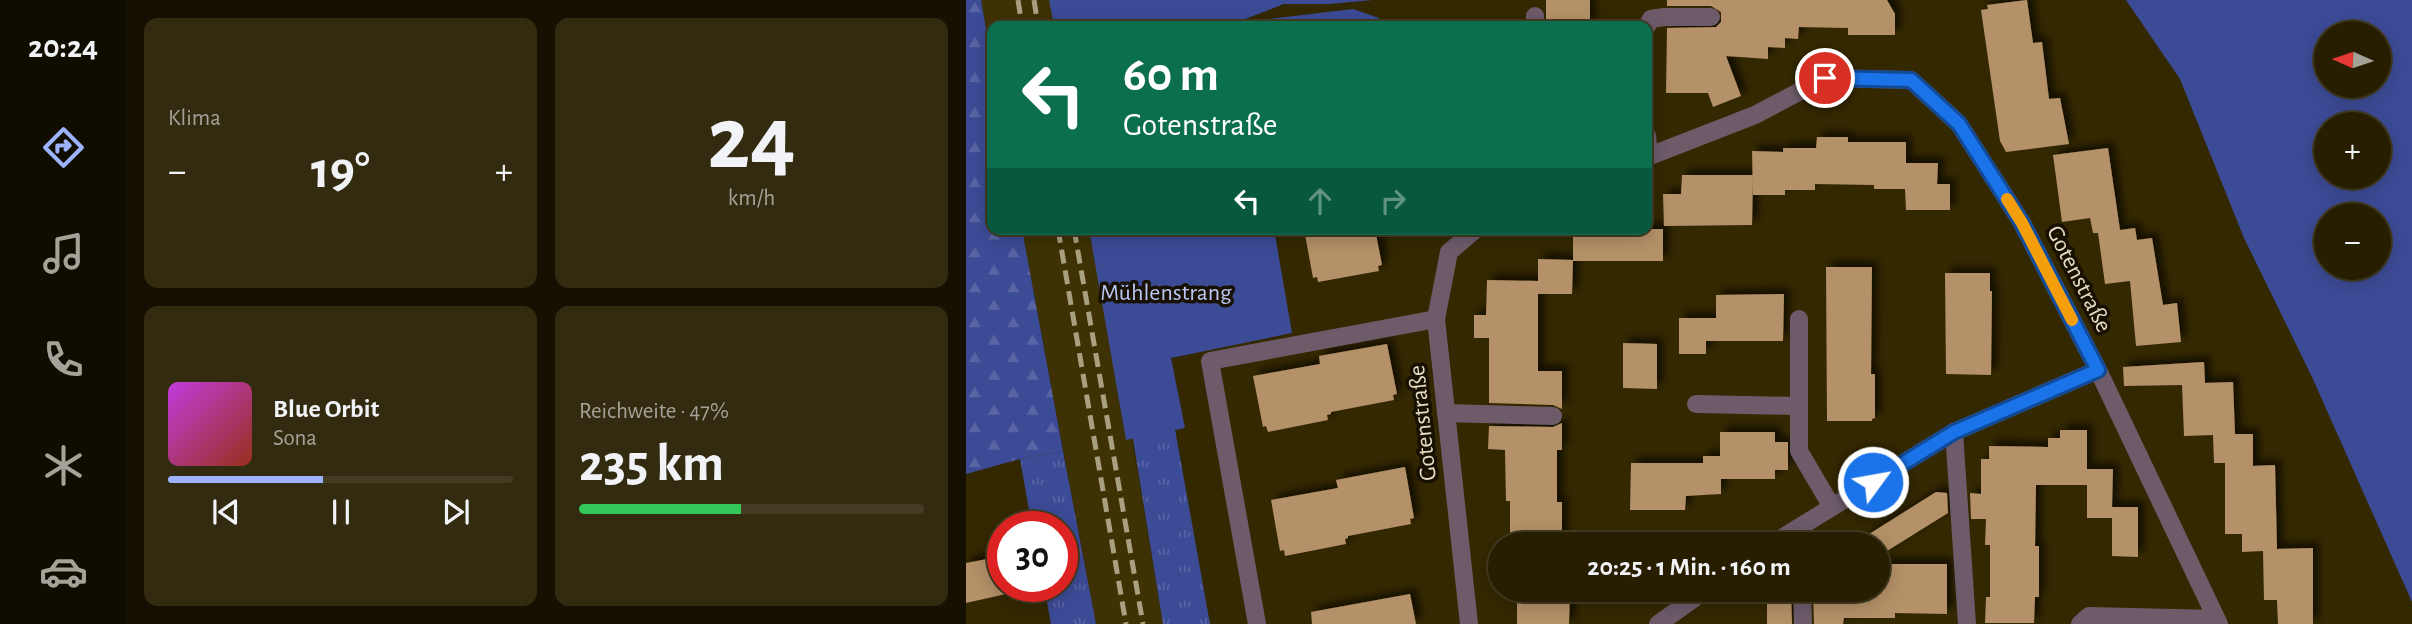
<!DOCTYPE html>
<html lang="de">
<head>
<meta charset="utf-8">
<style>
	body { margin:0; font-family:"Alegreya Sans",sans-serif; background:#332b10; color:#f1f3f6; height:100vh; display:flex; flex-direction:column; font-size:26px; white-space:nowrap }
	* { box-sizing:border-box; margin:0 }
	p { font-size:23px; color:#a4a299 }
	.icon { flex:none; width:38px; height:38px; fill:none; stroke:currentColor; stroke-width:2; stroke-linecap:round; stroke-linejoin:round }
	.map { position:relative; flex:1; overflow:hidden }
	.drawer { display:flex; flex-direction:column; gap:18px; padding:18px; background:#151001; width:840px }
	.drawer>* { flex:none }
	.banner { position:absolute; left:21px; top:21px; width:665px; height:214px; border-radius:14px; box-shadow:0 4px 18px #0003,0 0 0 2px #433c23; background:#0b6e4f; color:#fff; overflow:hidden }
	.needle { width:46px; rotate:273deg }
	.buttons { position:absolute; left:1348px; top:21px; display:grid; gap:14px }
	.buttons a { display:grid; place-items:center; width:77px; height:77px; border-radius:50%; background:#271e01; box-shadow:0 4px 18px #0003,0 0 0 2px #433c23; font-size:35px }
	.speed { position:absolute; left:21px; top:511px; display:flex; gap:14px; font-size:35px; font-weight:700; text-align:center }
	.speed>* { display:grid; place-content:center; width:91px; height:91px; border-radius:50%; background:#271e01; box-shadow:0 4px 18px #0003,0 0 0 2px #433c23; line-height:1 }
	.speed .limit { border:10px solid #d22; background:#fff; color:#111 }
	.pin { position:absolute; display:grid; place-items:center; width:60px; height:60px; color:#fff; margin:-30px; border:4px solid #fff; border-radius:50%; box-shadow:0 2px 7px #0007 }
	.me { position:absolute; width:77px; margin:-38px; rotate:58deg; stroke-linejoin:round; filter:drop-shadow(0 0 5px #0008) }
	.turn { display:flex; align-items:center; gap:24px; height:147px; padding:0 21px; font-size:32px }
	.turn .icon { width:91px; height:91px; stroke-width:2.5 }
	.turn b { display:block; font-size:49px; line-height:60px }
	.lanes { display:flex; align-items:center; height:66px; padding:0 21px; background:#0003; justify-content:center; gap:35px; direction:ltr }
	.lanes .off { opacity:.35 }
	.big { font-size:52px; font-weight:600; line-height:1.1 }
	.drawer .tile { flex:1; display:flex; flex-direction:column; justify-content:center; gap:10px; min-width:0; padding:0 24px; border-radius:14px; background:#332b10 }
	.drawer .dial { align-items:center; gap:0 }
	.dial b { font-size:91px; line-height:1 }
	.song { display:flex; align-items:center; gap:21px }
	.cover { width:84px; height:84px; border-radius:10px; background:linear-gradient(135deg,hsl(290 70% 55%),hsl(10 70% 35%)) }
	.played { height:7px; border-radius:4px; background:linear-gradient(90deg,#9eb3fd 45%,#433c23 45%) }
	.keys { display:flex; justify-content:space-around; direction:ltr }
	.heat { display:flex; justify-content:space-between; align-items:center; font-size:38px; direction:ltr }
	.charge { height:10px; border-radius:5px; background:linear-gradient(90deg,#34c759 47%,#433c23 0) }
	.drawer .tiles { flex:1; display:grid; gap:18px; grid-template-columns:repeat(2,1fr) }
	.trip { position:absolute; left:522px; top:532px; width:402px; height:70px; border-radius:35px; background:#271e01; box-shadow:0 4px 18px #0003,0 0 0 2px #433c23; font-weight:600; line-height:70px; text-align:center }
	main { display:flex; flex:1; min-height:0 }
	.menu { display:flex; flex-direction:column; width:126px; justify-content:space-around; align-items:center; background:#100c00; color:#a4a299 }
	.menu .icon { width:49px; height:49px }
	.menu .selected { color:#9eb3fd }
	.menu b { font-size:32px; color:#f1f3f6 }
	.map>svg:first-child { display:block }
	.built { fill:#3e3104 }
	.grass { fill:url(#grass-tufts) }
	.forest { fill:url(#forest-firs) }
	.green { fill:#3c4b96; fill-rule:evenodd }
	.building { fill:#b49167; filter:url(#shadow) }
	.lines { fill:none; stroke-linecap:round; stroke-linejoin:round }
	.minor { stroke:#6d5b6a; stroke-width:18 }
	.rail { stroke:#a9a081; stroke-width:5; stroke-dasharray:14 7; stroke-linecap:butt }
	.route-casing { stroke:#114b97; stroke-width:18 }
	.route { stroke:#1a73e8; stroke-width:12 }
	.slow { stroke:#f59e0b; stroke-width:12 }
	.labels { text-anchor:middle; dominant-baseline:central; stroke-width:7; stroke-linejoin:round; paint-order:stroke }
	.street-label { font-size:24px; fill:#e5ddc3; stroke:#181101 }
	.park-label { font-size:24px; fill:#b9c7f4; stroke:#181101 }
</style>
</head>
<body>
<main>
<nav class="menu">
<b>20:24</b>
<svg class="icon selected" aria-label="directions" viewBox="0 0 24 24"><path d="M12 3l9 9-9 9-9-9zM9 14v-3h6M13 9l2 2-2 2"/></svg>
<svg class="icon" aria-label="music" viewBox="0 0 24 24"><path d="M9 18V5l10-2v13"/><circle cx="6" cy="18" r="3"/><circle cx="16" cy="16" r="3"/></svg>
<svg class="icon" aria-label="phone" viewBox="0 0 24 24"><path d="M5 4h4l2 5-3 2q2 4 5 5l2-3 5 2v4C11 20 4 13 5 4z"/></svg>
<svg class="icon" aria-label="climate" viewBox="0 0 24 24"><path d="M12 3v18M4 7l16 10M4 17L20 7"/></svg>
<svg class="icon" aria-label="car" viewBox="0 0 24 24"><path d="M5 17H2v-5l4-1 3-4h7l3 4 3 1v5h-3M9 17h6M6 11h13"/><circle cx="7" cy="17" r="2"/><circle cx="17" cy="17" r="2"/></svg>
</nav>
<section class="drawer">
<div class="tiles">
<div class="tile"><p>Klima</p>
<div class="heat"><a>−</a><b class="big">19°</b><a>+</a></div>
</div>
<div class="tile dial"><b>24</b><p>km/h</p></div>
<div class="tile">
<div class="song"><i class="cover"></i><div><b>Blue Orbit</b><p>Sona</p></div></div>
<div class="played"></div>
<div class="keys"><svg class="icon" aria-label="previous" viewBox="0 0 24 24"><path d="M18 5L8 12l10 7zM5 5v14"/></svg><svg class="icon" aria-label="pause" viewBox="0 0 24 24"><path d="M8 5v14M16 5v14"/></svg><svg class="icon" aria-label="next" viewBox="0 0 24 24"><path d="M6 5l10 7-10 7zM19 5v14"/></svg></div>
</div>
<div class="tile"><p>Reichweite · 47%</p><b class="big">235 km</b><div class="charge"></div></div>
</div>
</section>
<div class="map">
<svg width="1446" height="624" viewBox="0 0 1446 624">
	<defs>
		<pattern id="grass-tufts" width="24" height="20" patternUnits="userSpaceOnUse" patternTransform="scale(1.75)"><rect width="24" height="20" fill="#3c4b96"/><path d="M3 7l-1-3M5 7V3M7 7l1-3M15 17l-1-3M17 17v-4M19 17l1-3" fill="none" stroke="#5864a3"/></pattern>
		<pattern id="forest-firs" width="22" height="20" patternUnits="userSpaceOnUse" patternTransform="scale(1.75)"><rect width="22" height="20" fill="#3c4b96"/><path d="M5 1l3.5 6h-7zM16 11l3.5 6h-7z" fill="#5864a3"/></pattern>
		<filter id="shadow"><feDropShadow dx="6" dy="-6" stdDeviation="3.5" flood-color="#0009"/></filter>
	</defs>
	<rect width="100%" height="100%" fill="#342801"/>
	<!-- built -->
	<g class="built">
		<polygon points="15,0 89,0 94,26 26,26 26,64"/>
		<polygon points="56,229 130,229 197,624 130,624"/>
	</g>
	<!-- grass -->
	<g class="grass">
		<polygon points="193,340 244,624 197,624 152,347"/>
		<polygon points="97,451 130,624 85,624 78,586 96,586 96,527 66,527 54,459"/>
	</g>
	<!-- forest -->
	<polygon class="forest" points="0,0 15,0 26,64 26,229 56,229 97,451 54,459 0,474"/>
	<!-- green -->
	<g class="green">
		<polygon points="83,0 407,0 363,4 318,4 274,21 275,26 88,26"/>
		<path d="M1160 0H1446V602L1346 377 1278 238 1214 79ZM1360 33H1412V86H1360ZM1360 124H1412V177H1360ZM1360 215H1412V268H1360Z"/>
		<polygon points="387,9 413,18 414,26 277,26 277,22"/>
		<polygon points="123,229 308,229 326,333 205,358 219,428 160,440"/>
	</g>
	<!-- building -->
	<g class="building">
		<rect x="580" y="0" width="44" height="26"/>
		<polygon points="701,0 921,0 929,14 929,35 882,35 882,28 833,27 832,39 819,38 819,48 802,47 802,59 760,56 775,96 747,107 742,93 700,93 701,28 750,27 755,22 755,12 745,6 701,6"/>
		<polygon points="1061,0 1067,43 1076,42 1083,99 1094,98 1103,144 1040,152 1034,141 1015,10 1022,9 1021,5"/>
		<polygon points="851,137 882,137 882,142 940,142 940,163 972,163 971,184 984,184 984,210 940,210 939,189 908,189 908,185 849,184 849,190 819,190 819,195 787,195 786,151 817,152 817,148 850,148"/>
		<polygon points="1142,148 1154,230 1169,228 1171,240 1186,238 1197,305 1211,303 1215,342 1170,346 1164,281 1139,284 1132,233 1127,233 1124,218 1096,222 1087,155"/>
		<polygon points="716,175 787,175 786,225 698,226 697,194 715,194"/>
		<polygon points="338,229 409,229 416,265 412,266 413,271 352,282 351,277 347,278"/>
		<polygon points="643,229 697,229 697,261 607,261 607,237 643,237"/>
		<polygon points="572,259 607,260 606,294 572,294"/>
		<polygon points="860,267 906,267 905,374 909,374 909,418 906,419 906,421 861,421"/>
		<polygon points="979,273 1024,273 1024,291 1026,291 1025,375 980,374"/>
		<polygon points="521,280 572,281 572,371 596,371 596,409 587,405 523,403 523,338 508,338 508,315 520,315"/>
		<polygon points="818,294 817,341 740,341 740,354 713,354 713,318 750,318 750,295"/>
		<polygon points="657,343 691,344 691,389 657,388"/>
		<polygon points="421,344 431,394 427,395 428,400 365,412 365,414 361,415 362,420 302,432 300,426 297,427 287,376 354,364 353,356"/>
		<polygon points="1238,362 1239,383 1267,382 1269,434 1287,434 1287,466 1309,465 1311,549 1347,548 1347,624 1312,624 1311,600 1298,600 1297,551 1276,552 1276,534 1259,534 1259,463 1248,463 1247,435 1218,436 1216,385 1158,386 1157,367"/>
		<polygon points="596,423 596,450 591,450 591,502 596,502 596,544 544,544 544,501 540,501 539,450 522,449 523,426 587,427"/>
		<polygon points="1094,430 1121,430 1121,469 1147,469 1146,507 1172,507 1172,557 1146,556 1146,512 1146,518 1121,518 1121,485 1070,485 1069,546 1073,546 1073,597 1069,597 1068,623 1019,623 1020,597 1024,597 1024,545 1019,545 1020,519 1005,519 1004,493 1015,494 1015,459 1023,459 1023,446 1082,447 1082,438 1094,438"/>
		<polygon points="754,432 809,432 809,442 822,442 822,470 809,470 809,479 755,479 755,494 720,496 719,510 664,510 665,463 737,463 737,456 754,456"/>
		<polygon points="439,467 448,518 444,519 445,524 382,536 382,538 379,539 380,544 319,556 318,550 314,551 305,500 372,488 370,480"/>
		<polygon points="970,492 981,493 982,513 913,556 912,544 906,544 900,536"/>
		<polygon points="32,557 40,594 0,603 0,563"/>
		<polygon points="912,564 981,564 981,614 929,613 929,618 878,618 877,624 848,624 847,590 912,590"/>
		<polygon points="551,590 604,590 603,624 551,624"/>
		<polygon points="801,590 825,590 826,624 801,624"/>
		<polygon points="444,594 450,624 346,624 345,612"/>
	</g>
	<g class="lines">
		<!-- minor -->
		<g class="minor">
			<polyline points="569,26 569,16"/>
			<polyline points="681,26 685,19 698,17 745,17"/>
			<polyline points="681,136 683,156"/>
			<polyline points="681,157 789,115 859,78 945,80 993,124 1056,223 1132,370 1253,624"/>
			<polyline points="833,319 833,451 866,507"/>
			<polyline points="730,404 833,406"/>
			<polyline points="480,413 587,416"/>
			<polyline points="988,432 1001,624"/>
			<polyline points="806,544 988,432 1132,370"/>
			<polyline points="836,590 837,624"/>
			<polyline points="291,624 244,361 470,319"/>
			<polyline points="503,624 470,319 483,252 510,229"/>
			<polyline points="692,624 740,590"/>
			<polyline points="1114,624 1123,616 1250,619"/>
		</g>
		<!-- rail -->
		<g class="rail">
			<polyline points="52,0 56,26"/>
			<polyline points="68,0 72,26"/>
			<polyline points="92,229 160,624"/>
			<polyline points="108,229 177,624"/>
		</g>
	</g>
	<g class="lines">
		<!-- route casing -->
		<g class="route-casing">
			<polyline id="route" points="859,78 945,80 993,124 1056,223 1132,370 988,432 907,482"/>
		</g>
		<!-- route -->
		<use href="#route" class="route"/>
		<!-- slow -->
		<polyline class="slow" points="1041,199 1056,223 1106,320"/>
	</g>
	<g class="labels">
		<!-- street labels -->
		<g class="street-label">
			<text transform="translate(1113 279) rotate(63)">Gotenstraße</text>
			<text transform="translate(457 423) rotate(-96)">Gotenstraße</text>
		</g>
		<!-- park labels -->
		<g class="park-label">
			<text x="200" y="293">Mühlenstrang</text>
		</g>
	</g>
</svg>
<div class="buttons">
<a><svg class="needle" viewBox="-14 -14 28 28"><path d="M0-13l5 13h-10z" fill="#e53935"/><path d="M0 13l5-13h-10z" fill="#a4a299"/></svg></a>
<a>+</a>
<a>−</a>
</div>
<div class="speed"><div class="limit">30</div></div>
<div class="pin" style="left:859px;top:78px;background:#d93025"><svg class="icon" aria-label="arrive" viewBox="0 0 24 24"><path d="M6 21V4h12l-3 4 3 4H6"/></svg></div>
<svg class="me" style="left:907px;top:482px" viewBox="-20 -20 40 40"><circle r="17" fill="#1a73e8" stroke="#fff" stroke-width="3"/><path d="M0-11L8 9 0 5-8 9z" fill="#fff"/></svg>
<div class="trip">20:25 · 1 Min. · 160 m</div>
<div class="banner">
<div class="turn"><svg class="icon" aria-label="left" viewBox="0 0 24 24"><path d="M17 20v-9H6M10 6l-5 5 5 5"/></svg><div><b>60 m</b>Gotenstraße</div></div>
<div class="lanes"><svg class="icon" aria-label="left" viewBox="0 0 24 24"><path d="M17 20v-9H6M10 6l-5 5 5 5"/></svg><svg class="icon off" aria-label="ahead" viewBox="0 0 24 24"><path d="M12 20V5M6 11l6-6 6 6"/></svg><svg class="icon off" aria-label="right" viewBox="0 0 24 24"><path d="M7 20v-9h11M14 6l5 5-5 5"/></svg></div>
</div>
</div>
</main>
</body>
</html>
